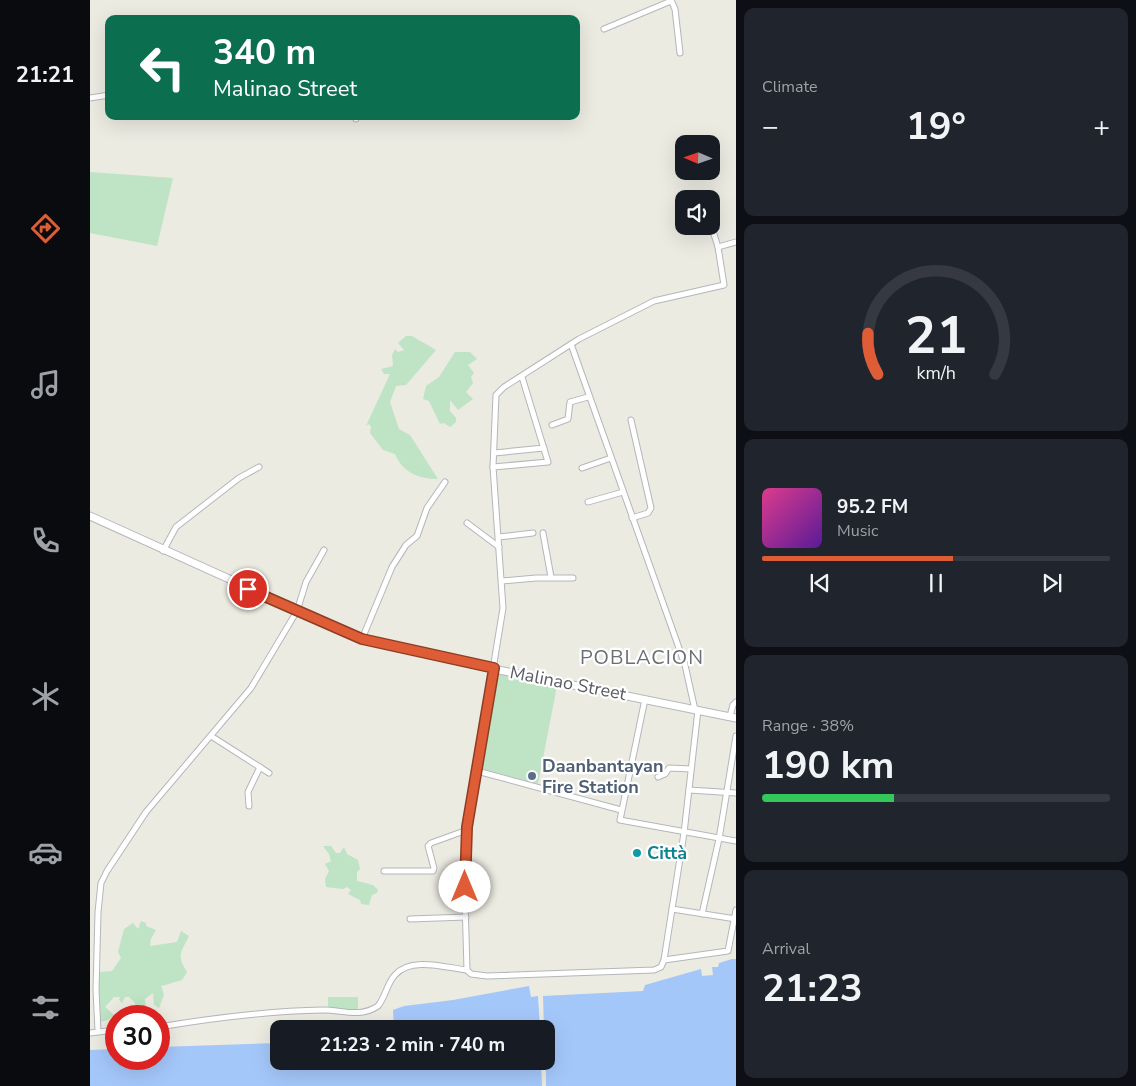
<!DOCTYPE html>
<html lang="en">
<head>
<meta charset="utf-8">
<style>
	body { margin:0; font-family:"Nunito Sans",sans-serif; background:#20242c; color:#f1f3f6; height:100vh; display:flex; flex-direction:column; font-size:19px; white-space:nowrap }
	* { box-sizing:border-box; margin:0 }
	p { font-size:16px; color:#9ea1a6 }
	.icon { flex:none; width:28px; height:28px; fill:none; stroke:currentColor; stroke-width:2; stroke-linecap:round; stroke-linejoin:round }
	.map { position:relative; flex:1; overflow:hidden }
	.side { display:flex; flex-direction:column; gap:8px; padding:8px; background:#0d0f14; width:400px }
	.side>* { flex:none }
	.banner { position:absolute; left:15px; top:15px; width:475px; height:105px; border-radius:10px; box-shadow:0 5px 20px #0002; background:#0b6e4f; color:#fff; overflow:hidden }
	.needle { width:32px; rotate:272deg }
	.tools { position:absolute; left:585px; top:135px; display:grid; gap:10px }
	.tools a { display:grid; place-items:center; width:45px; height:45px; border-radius:10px; background:#171b24; box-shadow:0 5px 20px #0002; font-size:25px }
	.speed { position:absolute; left:15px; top:1005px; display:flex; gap:10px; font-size:25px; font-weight:700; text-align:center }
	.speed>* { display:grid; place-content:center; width:65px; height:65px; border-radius:50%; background:#171b24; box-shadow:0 5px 20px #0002; line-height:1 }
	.speed .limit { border:8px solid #d22; background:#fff; color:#111 }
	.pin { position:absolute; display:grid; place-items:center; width:42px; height:42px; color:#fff; margin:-21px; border:2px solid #fff; border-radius:50%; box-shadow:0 1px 5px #0007 }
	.me { position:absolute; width:55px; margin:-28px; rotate:0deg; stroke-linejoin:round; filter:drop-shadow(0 0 4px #0008) }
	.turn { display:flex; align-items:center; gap:18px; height:105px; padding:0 25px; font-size:22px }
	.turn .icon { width:65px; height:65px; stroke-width:2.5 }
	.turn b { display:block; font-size:35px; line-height:42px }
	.big { font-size:38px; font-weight:700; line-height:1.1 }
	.side .card { flex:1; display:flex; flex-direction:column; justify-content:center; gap:8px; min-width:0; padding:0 18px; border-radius:10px; background:#20242c }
	.side .dial { align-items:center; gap:0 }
	.dial svg { height:130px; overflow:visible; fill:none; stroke:#363941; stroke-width:7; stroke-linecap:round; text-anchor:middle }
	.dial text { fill:#f1f3f6; stroke:none }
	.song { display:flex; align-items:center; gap:15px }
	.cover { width:60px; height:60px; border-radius:8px; background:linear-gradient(135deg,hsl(330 70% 55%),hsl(270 70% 35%)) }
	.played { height:5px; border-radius:2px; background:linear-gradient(90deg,#de5d36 55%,#363941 55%) }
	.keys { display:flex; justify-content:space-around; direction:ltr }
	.heat { display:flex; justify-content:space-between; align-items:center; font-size:28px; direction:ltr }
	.charge { height:8px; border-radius:4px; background:linear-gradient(90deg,#34c759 38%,#363941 0) }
	.trip { position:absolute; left:180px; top:1020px; width:285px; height:50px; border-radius:10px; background:#171b24; box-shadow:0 5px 20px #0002; font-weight:700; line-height:50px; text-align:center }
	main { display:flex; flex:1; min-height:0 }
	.tabs { display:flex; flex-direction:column; width:90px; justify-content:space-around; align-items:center; background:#090b0e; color:#9ea1a6 }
	.tabs .icon { width:35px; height:35px }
	.tabs .active { color:#de5d36 }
	.tabs b { font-size:22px; color:#f1f3f6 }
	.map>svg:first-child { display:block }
	.green { fill:#bfe3c5 }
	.water { fill:#a4c7fa }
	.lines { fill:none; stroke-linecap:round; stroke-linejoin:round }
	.minor-casing { stroke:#b4b6bb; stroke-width:7 }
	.secondary-casing { stroke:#b5b7bd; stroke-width:9 }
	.minor { stroke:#fff; stroke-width:5 }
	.secondary { stroke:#fff; stroke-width:7 }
	.route-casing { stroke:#903c23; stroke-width:12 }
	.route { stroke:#de5d36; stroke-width:9 }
	.service-dot { fill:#5c6f8a; stroke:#fff; stroke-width:2 }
	.culture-dot { fill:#0f9aa8; stroke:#fff; stroke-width:2 }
	.labels { text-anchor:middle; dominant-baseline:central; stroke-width:4.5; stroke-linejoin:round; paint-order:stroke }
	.street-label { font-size:18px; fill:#5a5c62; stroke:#fff }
	.service-label { font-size:18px; font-weight:bold; fill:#4e5e75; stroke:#fff; text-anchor:start }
	.culture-label { font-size:18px; font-weight:bold; fill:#0d838f; stroke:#fff; text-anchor:start }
	.quarter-label { font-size:20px; letter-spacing:1px; fill:#6b6e74; stroke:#fff }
</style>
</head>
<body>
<main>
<nav class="tabs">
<b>21:21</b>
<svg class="icon active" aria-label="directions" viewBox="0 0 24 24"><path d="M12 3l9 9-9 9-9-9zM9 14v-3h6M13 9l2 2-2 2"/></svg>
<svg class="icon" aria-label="music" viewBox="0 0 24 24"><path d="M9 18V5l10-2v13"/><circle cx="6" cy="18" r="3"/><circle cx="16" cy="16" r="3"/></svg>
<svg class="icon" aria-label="phone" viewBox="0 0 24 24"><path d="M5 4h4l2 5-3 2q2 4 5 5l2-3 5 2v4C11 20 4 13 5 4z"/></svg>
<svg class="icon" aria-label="climate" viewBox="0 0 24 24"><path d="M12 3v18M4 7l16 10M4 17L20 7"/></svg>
<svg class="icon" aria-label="car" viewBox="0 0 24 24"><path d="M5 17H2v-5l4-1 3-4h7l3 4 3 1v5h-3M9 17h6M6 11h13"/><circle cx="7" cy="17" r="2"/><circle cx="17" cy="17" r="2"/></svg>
<svg class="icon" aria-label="filters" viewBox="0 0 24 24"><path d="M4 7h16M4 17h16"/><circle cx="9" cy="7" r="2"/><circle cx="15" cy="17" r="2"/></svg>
</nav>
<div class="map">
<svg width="646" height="1086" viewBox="0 0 646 1086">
	<rect width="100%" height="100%" fill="#ecebe2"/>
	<!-- green -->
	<g class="green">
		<polygon points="0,172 83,178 67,246 0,233"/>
		<path d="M316 336H322L346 350 316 385 306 386 300 402 309 429 320 435 348 479C329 479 313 473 305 454L293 450 280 433 281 427 279 424 276 426 300 374H294L291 369 303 366 302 355 305 349 308 352 314 350 308 343Z"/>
		<polygon points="365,352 380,352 387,359 378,365 384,373 381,377 383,383 376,392 383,399 368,410 360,400 360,411 366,418 366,422 360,427 354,423 350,424 339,401 333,399 336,386 349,377"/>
		<polygon points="406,673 467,686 448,784 390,768"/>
		<polygon points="233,846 241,846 246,853 250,853 254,847 257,854 268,860 270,869 267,872 267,881 283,885 288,890 287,893 282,895 279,905 271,904 270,900 258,894 261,890 257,887 253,889 236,887 235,879 239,871 235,864 241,861 239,854"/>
		<path d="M51 921 56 923V926L66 930 61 939 60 946 87 942 91 931 99 936C91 953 86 954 97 972L92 980 72 986 71 985 74 995 69 1008 64 1005 63 993 55 999 56 1011 53 1015 47 1014 45 1003 39 997H35L32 1003 29 1000 30 997H24L15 1007 24 1015 18 1020 6 1023 9 972 22 971 31 958 28 952 34 929 43 923 48 929Z"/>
		<polygon points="238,997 268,997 268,1012 238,1009"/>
	</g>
	<!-- water -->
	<g class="water">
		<polygon points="642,959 646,959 646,1086 456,1086 456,1029 454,1029 453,996 553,991 555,985 611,969 612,976 623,975 622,967 628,967 629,963"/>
		<polygon points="439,986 441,997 448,996 450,1029 304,1029 303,1010 314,1006 363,1000"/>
		<polygon points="189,1043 189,1061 451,1061 452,1086 0,1086 0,1050 26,1049 26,1059 69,1059 69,1047"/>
	</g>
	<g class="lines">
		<!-- minor casing -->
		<g class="minor-casing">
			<g id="minor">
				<polyline points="581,0 585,9 590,53"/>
				<polyline points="514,29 581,1"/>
				<polyline points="0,98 19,95"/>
				<polyline points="266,119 267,116"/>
				<polyline points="628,247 646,242"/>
				<polyline points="481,344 595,665 605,710"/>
				<polyline points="541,420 561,508 558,513 542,518"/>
				<polyline points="462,425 478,419 480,402 498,397"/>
				<polyline points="404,453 454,448"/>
				<polyline points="403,467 458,462 432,377"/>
				<polyline points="492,468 521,458"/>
				<polyline points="498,502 533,492"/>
				<polyline points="377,523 409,547"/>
				<polyline points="453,533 461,577"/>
				<polyline points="409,537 443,533"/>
				<polyline points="73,551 86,527 149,478 169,467"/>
				<polyline points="412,581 446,578 483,578"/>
				<polyline points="272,639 302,567 316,545 327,536 337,508 355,482"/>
				<polyline points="555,699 530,820 646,841"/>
				<polyline points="640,716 643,705 646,702"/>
				<polyline points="121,736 179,773"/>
				<polyline points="387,771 531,810"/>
				<polyline points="568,777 575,774 579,768 601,769"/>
				<polyline points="599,790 646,793"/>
				<polyline points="159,806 158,792 170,767"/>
				<polyline points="294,871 343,871 344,868 338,846 341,843 377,830"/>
				<polyline points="582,909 646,919"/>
				<polyline points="612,914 629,839 646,736"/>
				<polyline points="320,919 376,917"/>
				<polyline points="574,960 638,951 646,910"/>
				<polyline points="377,970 381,974 397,976 564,970 571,967 574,960 594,833 608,710"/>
				<path d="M69 1027C123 1018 177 1011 233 1010 253 1010 270 1018 288 1006 296 996 297 983 305 975 321 956 357 968 377 970L375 901 377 827 413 608 403 467 406 395 414 387 489 339 564 301 634 285 628 247 621 225"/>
				<polyline points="8,1031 6,990 8,912 11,883 17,871 56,812 161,688 207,611 216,582 234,550"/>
				<polyline points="0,1033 26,1030"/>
			</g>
		</g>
		<!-- secondary casing -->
		<g class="secondary-casing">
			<polyline id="secondary" points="0,516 272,639 404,669 646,718"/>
		</g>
		<!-- minor -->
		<use href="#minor" class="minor"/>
		<!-- secondary -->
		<use href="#secondary" class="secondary"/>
	</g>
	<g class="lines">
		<!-- route casing -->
		<g class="route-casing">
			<polyline id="route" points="158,589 272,639 404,668 377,827 375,887"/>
		</g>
		<!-- route -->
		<use href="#route" class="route"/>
	</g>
	<!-- markers -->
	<circle class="service-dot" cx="442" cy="776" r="5"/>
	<circle class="culture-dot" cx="547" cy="853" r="5"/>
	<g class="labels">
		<!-- street labels -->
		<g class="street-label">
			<text transform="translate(478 683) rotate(11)">Malinao Street</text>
		</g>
		<!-- service labels -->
		<g class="service-label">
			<text x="452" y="766">Daanbantayan<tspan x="452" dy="21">Fire Station</tspan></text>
		</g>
		<!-- culture labels -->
		<g class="culture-label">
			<text x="557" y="853">Città</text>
		</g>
		<!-- quarter labels -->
		<g class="quarter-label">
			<text x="552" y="657">POBLACION</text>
		</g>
	</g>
</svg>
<div class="tools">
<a><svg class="needle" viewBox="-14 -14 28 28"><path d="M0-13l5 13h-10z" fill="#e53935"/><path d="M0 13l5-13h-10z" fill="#9ea1a6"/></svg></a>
<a><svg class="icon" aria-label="sound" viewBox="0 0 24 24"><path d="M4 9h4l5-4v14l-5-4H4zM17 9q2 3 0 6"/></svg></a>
</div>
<div class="speed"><div class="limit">30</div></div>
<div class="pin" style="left:158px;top:589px;background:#d93025"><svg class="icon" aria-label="arrive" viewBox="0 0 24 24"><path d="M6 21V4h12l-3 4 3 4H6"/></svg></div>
<svg class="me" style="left:375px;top:887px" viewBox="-20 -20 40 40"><circle r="19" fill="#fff"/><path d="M0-13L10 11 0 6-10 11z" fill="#de5d36"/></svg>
<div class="trip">21:23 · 2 min · 740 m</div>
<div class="banner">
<div class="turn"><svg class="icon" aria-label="left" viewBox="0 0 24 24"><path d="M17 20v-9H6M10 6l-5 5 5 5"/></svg><div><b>340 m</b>Malinao Street</div></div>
</div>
</div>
<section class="side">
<div class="card"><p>Climate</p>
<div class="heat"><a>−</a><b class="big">19°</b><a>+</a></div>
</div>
<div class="card dial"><svg viewBox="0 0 100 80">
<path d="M14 69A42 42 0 1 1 86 69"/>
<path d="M14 69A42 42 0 0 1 8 44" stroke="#de5d36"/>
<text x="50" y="56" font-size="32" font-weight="700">21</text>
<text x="50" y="72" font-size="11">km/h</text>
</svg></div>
<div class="card">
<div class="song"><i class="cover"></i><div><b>95.2 FM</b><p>Music</p></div></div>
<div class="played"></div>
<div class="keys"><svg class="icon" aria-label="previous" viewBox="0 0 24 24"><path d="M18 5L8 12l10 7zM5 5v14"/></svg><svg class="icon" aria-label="pause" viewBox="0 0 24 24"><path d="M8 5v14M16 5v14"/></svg><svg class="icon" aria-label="next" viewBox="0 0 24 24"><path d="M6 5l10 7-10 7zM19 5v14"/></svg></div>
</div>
<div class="card"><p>Range · 38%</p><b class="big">190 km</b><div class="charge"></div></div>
<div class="card"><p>Arrival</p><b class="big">21:23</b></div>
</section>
</main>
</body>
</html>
